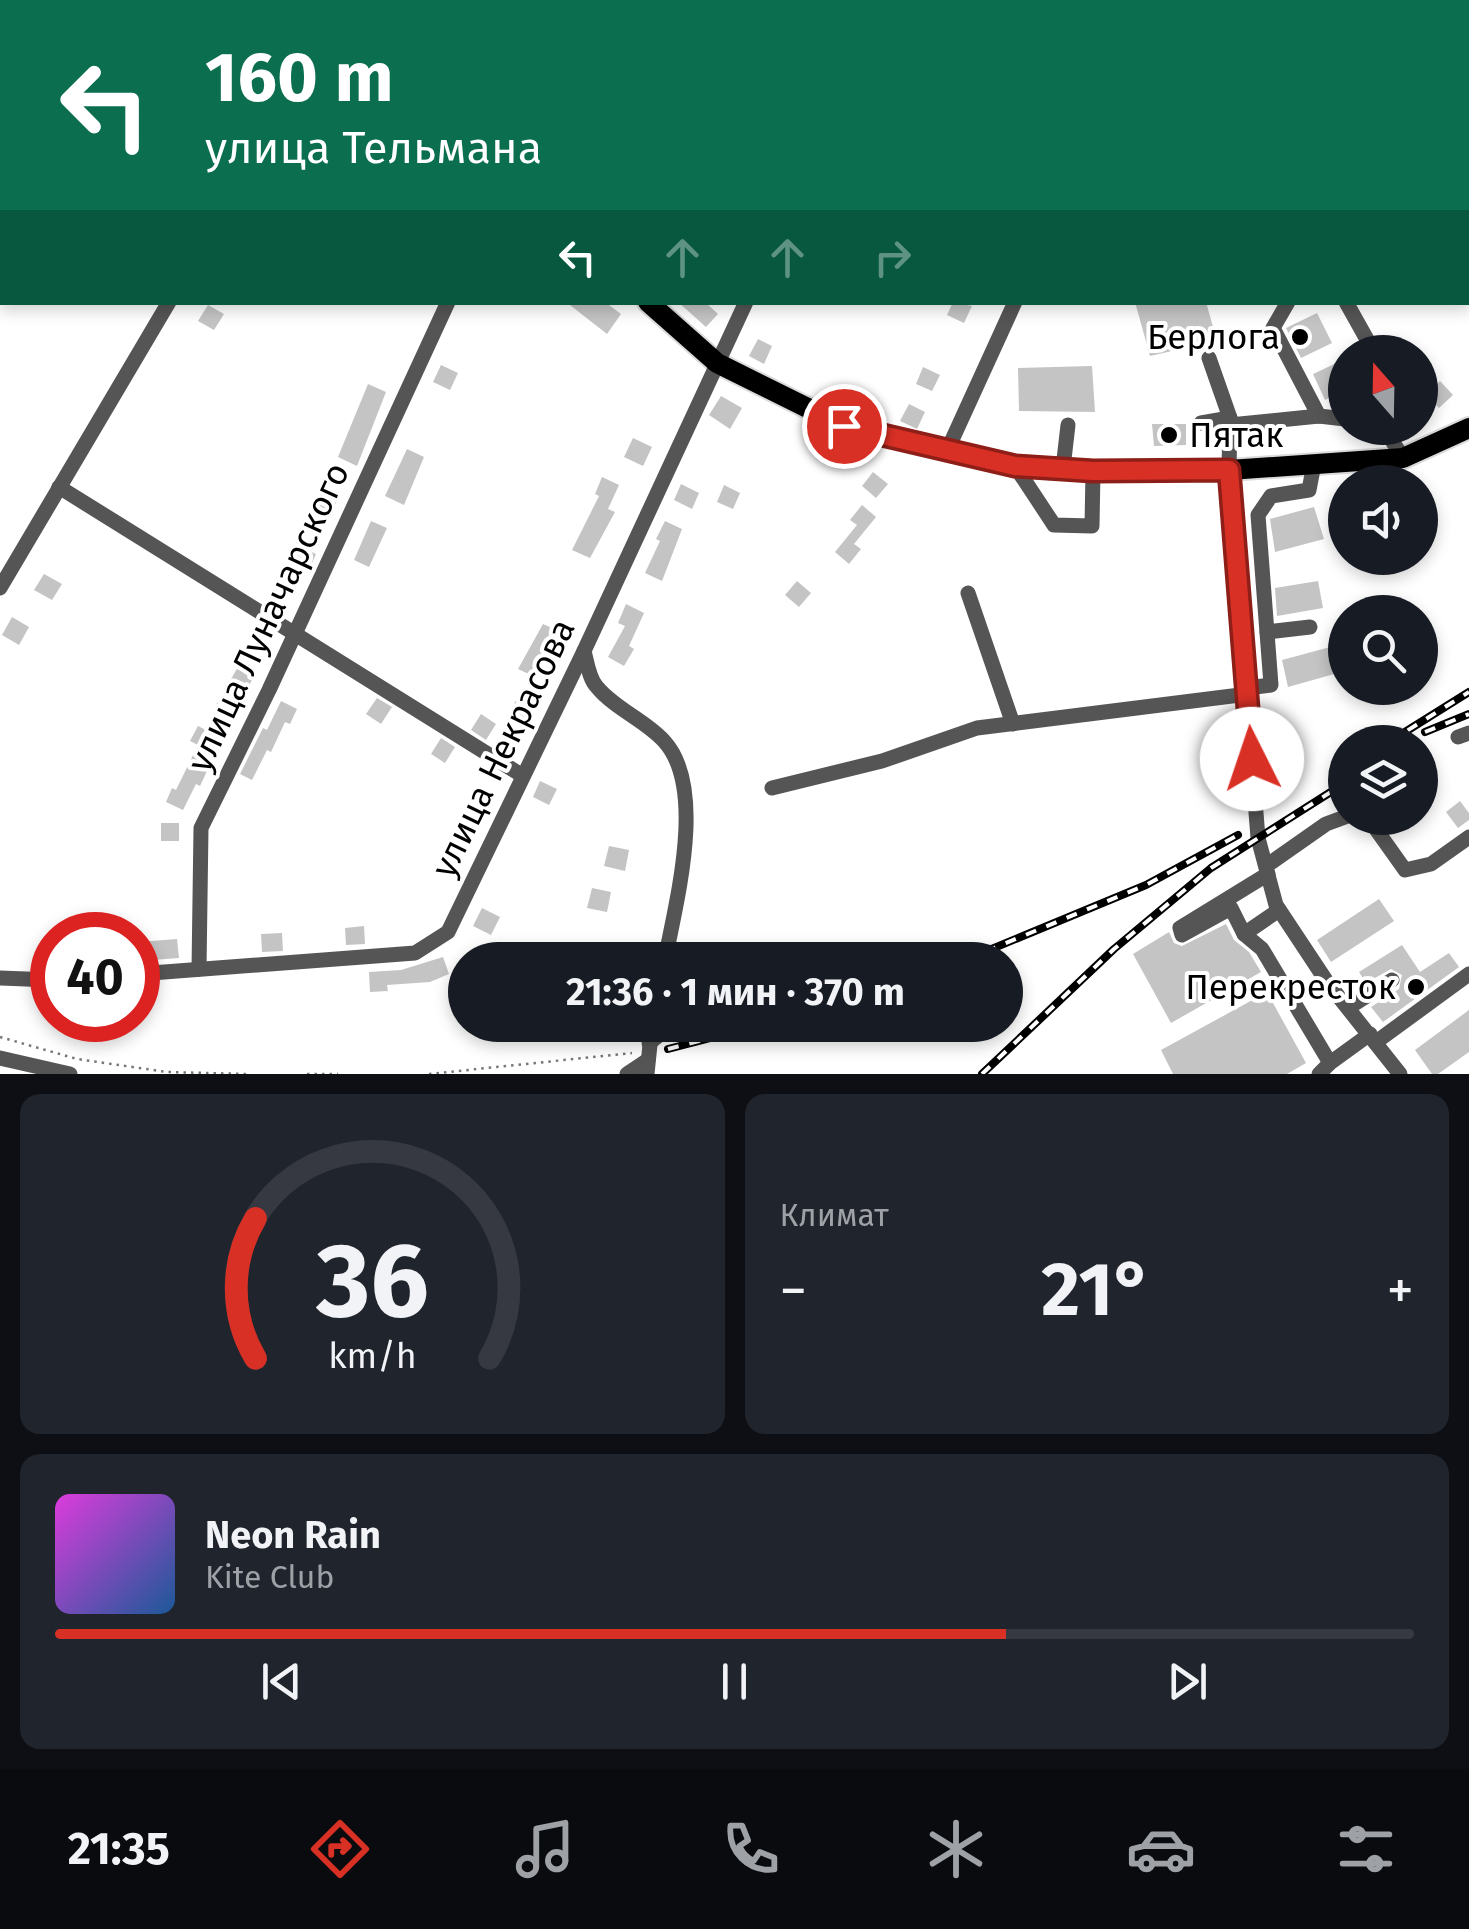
<!DOCTYPE html>
<html lang="ru">
<head>
<meta charset="utf-8">
<style>
	body { margin:0; font-family:"Fira Sans",sans-serif; background:#20242c; color:#f1f3f6; height:100vh; display:flex; flex-direction:column; font-size:38px; white-space:nowrap }
	* { box-sizing:border-box; margin:0 }
	p { font-size:32px; color:#9ea1a6 }
	.icon { flex:none; width:55px; height:55px; fill:none; stroke:currentColor; stroke-width:2; stroke-linecap:round; stroke-linejoin:round }
	.map { position:relative; height:1074px; overflow:hidden }
	.drawer { display:flex; flex-direction:column; gap:20px; padding:20px; background:#0d0f14; flex:1 }
	.drawer>* { flex:none }
	.hud { position:absolute; left:0px; top:0px; width:1470px; height:305px; box-shadow:0 5px 15px #0003; background:#0b6e4f; color:#fff; overflow:hidden }
	.needle { width:65px; rotate:340deg }
	.controls { position:absolute; left:1328px; top:335px; display:grid; gap:20px }
	.controls a { display:grid; place-items:center; width:110px; height:110px; border-radius:50%; background:#171b24; box-shadow:0 5px 15px #0003; font-size:50px }
	.speed { position:absolute; left:30px; top:912px; display:flex; gap:20px; font-size:50px; font-weight:700; text-align:center }
	.speed>* { display:grid; place-content:center; width:130px; height:130px; border-radius:50%; background:#171b24; box-shadow:0 5px 15px #0003; line-height:1 }
	.speed .limit { border:15px solid #d22; background:#fff; color:#111 }
	.pin { position:absolute; display:grid; place-items:center; width:85px; height:85px; color:#fff; margin:-42px; border:5px solid #fff; border-radius:50%; box-shadow:0 2px 10px #0007 }
	.me { position:absolute; width:110px; margin:-55px; rotate:356deg; stroke-linejoin:round; filter:drop-shadow(0 0 8px #0008) }
	.turn { display:flex; align-items:center; gap:35px; height:210px; padding:0 40px; font-size:45px }
	.turn .icon { width:130px; height:130px; stroke-width:2.5 }
	.turn b { display:block; font-size:70px; line-height:85px }
	.lanes { display:flex; align-items:center; height:95px; padding:0 40px; background:#0003; justify-content:center; gap:50px; direction:ltr }
	.lanes .off { opacity:.35 }
	.big { font-size:75px; font-weight:700; line-height:1.1 }
	.drawer .tile { flex:1; display:flex; flex-direction:column; justify-content:center; gap:15px; min-width:0; padding:0 35px; border-radius:20px; background:#20242c }
	.drawer .dial { align-items:center; gap:0 }
	.dial svg { height:260px; overflow:visible; fill:none; stroke:#363941; stroke-width:7; stroke-linecap:round; text-anchor:middle }
	.dial text { fill:#f1f3f6; stroke:none }
	.song { display:flex; align-items:center; gap:30px }
	.cover { width:120px; height:120px; border-radius:15px; background:linear-gradient(135deg,hsl(300 70% 55%),hsl(210 70% 35%)) }
	.played { height:10px; border-radius:5px; background:linear-gradient(90deg,#d93025 70%,#363941 70%) }
	.keys { display:flex; justify-content:space-around; direction:ltr }
	.heat { display:flex; justify-content:space-between; align-items:center; font-size:55px; direction:ltr }
	.drawer .tiles { flex:1; display:grid; gap:20px; grid-template-columns:1fr 1fr }
	.tile:last-child { grid-column:span 2 }
	.trip { position:absolute; left:448px; top:942px; width:575px; height:100px; border-radius:50px; background:#171b24; box-shadow:0 5px 15px #0003; font-weight:700; line-height:100px; text-align:center }
	.menu { display:flex; height:160px; justify-content:space-around; align-items:center; background:#090b0e; color:#9ea1a6 }
	.menu .icon { width:70px; height:70px }
	.menu .on { color:#d93025 }
	.menu b { font-size:45px; color:#f1f3f6 }
	.map>svg:first-child { display:block }
	.building { fill:#c4c4c4 }
	.lines { fill:none; stroke-linecap:round; stroke-linejoin:round }
	.major-casing { stroke:#dbdbdb; stroke-width:24 }
	.path { stroke:#777; stroke-width:2.5; stroke-dasharray:2.5 5; stroke-linecap:butt }
	.minor { stroke:#555; stroke-width:15 }
	.major { stroke:#000; stroke-width:20 }
	.rail-casing { stroke:#000; stroke-width:8 }
	.rail { stroke:#fff; stroke-width:4; stroke-dasharray:11; stroke-linecap:butt }
	.route-casing { stroke:#8d1f18; stroke-width:25 }
	.route { stroke:#d93025; stroke-width:18 }
	.poi-dot { fill:#000; stroke:#fff; stroke-width:4 }
	.labels { text-anchor:middle; dominant-baseline:central; stroke-width:8; stroke-linejoin:round; paint-order:stroke }
	.poi-label { font-size:35px; fill:#000; stroke:#fff; text-anchor:end }
	.street-label { font-size:35px; fill:#000; stroke:#fff }
</style>
</head>
<body>
<div class="map">
<svg width="1469" height="1074" viewBox="0 0 1469 1074">
	<rect width="100%" height="100%" fill="#fff"/>
	<!-- building -->
	<g class="building">
		<polygon points="566,302 605,302 621,314 607,334"/>
		<polygon points="678,302 705,302 718,314 706,327"/>
		<polygon points="953,302 972,306 964,323 947,315"/>
		<polygon points="1135,302 1206,302 1217,341 1150,356"/>
		<polygon points="208,305 224,314 214,330 198,321"/>
		<polygon points="1317,313 1332,343 1301,358 1286,328"/>
		<polygon points="758,339 772,346 764,364 749,356"/>
		<polygon points="1345,359 1345,390 1325,400 1313,374"/>
		<polygon points="441,365 458,373 450,390 433,382"/>
		<polygon points="1092,366 1095,412 1019,411 1018,368"/>
		<polygon points="923,367 940,375 932,391 916,384"/>
		<polygon points="1440,381 1453,395 1439,408 1426,394"/>
		<polygon points="368,384 386,392 357,466 338,457"/>
		<polygon points="721,396 742,408 730,429 709,415"/>
		<polygon points="909,404 925,412 917,429 900,421"/>
		<polygon points="1152,424 1186,424 1186,445 1154,446"/>
		<polygon points="633,438 652,447 643,466 624,457"/>
		<polygon points="407,449 424,457 404,505 385,496"/>
		<polygon points="873,472 888,484 876,498 862,486"/>
		<polygon points="602,477 619,485 608,509 615,512 590,558 572,550 599,496 595,494"/>
		<polygon points="681,484 699,493 692,509 674,500"/>
		<polygon points="724,485 740,493 733,509 717,502"/>
		<polygon points="319,494 336,502 327,522 310,514"/>
		<polygon points="862,505 876,517 854,544 861,549 849,564 835,552 857,525 850,520"/>
		<polygon points="1314,507 1324,539 1275,552 1270,519"/>
		<polygon points="371,521 387,528 369,567 354,560"/>
		<polygon points="665,521 682,529 662,581 645,573 660,541 656,539"/>
		<polygon points="301,547 316,554 308,572 293,565"/>
		<polygon points="44,574 62,584 52,600 34,590"/>
		<polygon points="797,581 811,593 799,607 785,595"/>
		<polygon points="1318,581 1323,608 1277,616 1275,588"/>
		<polygon points="626,604 644,613 629,646 634,649 624,666 608,657 625,626 618,623"/>
		<polygon points="12,617 29,627 19,645 2,635"/>
		<polygon points="543,624 561,632 553,649 549,647 535,677 518,669"/>
		<polygon points="1345,643 1345,671 1288,687 1282,660"/>
		<polygon points="238,667 254,676 234,714 216,705"/>
		<polygon points="519,694 536,702 528,719 511,711"/>
		<polygon points="377,698 392,707 381,724 366,714"/>
		<polygon points="281,701 297,709 290,724 285,722 271,752 267,750 252,780 240,774 263,728 267,730"/>
		<polygon points="481,714 496,724 486,740 471,730"/>
		<polygon points="198,726 216,735 201,766 208,769 200,786 196,784 183,810 166,802 172,788 176,790 198,745 190,741"/>
		<polygon points="441,738 455,747 445,763 431,754"/>
		<polygon points="540,781 557,789 549,805 533,797"/>
		<polygon points="1460,801 1469,813 1469,820 1458,828 1446,812"/>
		<rect x="161" y="823" width="18" height="18"/>
		<polygon points="609,846 629,850 625,871 604,866"/>
		<polygon points="592,888 611,892 607,912 587,908"/>
		<polygon points="1379,899 1394,921 1331,962 1317,940"/>
		<polygon points="482,908 500,917 491,935 473,926"/>
		<polygon points="1226,924 1234,940 1249,952 1261,972 1171,1023 1133,954 1169,932 1174,943 1182,946"/>
		<polygon points="364,926 365,944 346,945 345,928"/>
		<polygon points="282,933 283,951 262,952 261,934"/>
		<polygon points="177,939 179,958 138,961 138,942"/>
		<polygon points="1402,945 1420,972 1449,953 1459,967 1383,1022 1371,1007 1399,989 1402,975 1391,969 1366,983 1359,972"/>
		<polygon points="443,957 449,974 430,982 387,985 388,991 370,992 369,972 401,970"/>
		<polygon points="1267,992 1306,1063 1287,1074 1173,1074 1161,1050"/>
		<polygon points="1469,1010 1469,1052 1438,1074 1432,1074 1415,1050"/>
	</g>
	<g class="lines">
		<!-- major casing -->
		<g class="major-casing">
			<g id="major">
				<polyline points="318,0 321,2"/>
				<polyline points="648,302 717,363 844,426 1015,466 1093,471 1229,470 1403,458 1469,428"/>
			</g>
		</g>
		<!-- path -->
		<g class="path">
			<polyline points="0,1037 77,1059 167,1072 246,1074"/>
			<polyline points="307,1074 338,1074"/>
			<polyline points="429,1074 632,1053"/>
		</g>
		<!-- minor -->
		<g class="minor">
			<polyline points="1168,0 1169,2"/>
			<polyline points="1442,0 1443,2"/>
			<polyline points="591,2 592,0"/>
			<polyline points="888,2 889,0"/>
			<polyline points="1151,2 1152,0"/>
			<polyline points="1468,46 1469,49"/>
			<polyline points="1288,302 1273,328 1319,416"/>
			<polyline points="1346,302 1374,352"/>
			<polyline points="1209,358 1230,418 1229,470 1258,838 1276,905 1327,982 1400,1074"/>
			<polyline points="1201,423 1230,418"/>
			<polyline points="1230,425 1319,416 1345,419"/>
			<polyline points="1384,428 1403,458"/>
			<polyline points="947,451 1015,302"/>
			<polyline points="1015,466 1054,525 1092,526 1093,471"/>
			<polyline points="1063,468 1068,425"/>
			<polyline points="59,487 523,776"/>
			<polyline points="0,588 169,302"/>
			<polyline points="968,593 1013,724"/>
			<polyline points="1267,632 1310,627"/>
			<path d="M584 651C587 662 589 679 597 687 615 709 645 720 664 741 707 788 676 902 665 960"/>
			<polyline points="1247,688 1271,685 1258,515 1271,496 1309,490 1314,464"/>
			<polyline points="1458,737 1469,733"/>
			<polyline points="772,788 882,761 977,728 1248,694"/>
			<polyline points="1368,818 1405,870 1431,864 1469,837"/>
			<polyline points="1266,866 1326,824 1345,817"/>
			<polyline points="1268,874 1180,928 1182,935 1231,908 1244,934 1262,949 1330,1063"/>
			<polyline points="1244,934 1279,910"/>
			<polyline points="199,969 201,828 269,690 448,302"/>
			<polyline points="138,974 415,953 448,932 584,651 746,302"/>
			<polyline points="0,978 52,980"/>
			<polyline points="1348,1008 1392,980"/>
			<polyline points="1376,1042 1469,974"/>
			<polyline points="649,1043 663,1032 701,1025"/>
			<polyline points="0,1058 70,1074"/>
			<polyline points="627,1074 648,1060"/>
			<polyline points="647,1074 652,1025"/>
			<polyline points="1319,1074 1330,1063 1370,1034"/>
		</g>
		<!-- major -->
		<use href="#major" class="major"/>
		<!-- rail casing -->
		<g class="rail-casing">
			<g id="rail">
				<polyline points="1425,732 1469,714"/>
				<polyline points="1389,742 1469,692"/>
				<polyline points="965,960 1146,885 1238,835"/>
				<polyline points="668,1049 761,1025"/>
				<polyline points="982,1074 1114,949 1211,868 1345,783"/>
			</g>
		</g>
		<!-- rail -->
		<use href="#rail" class="rail"/>
	</g>
	<g class="lines">
		<!-- route casing -->
		<g class="route-casing">
			<polyline id="route" points="844,426 1015,466 1093,471 1229,470 1252,759"/>
		</g>
		<!-- route -->
		<use href="#route" class="route"/>
	</g>
	<!-- markers -->
	<g class="poi-dot">
		<circle cx="1300" cy="337" r="10"/>
		<circle cx="1169" cy="435" r="10"/>
		<circle cx="1416" cy="987" r="10"/>
	</g>
	<g class="labels">
		<!-- poi labels -->
		<g class="poi-label">
			<text x="1280" y="337">Берлога</text>
			<text x="1189" y="435" text-anchor="start">Пятак</text>
			<text x="1396" y="987">Перекресток</text>
		</g>
		<!-- street labels -->
		<g class="street-label">
			<text transform="translate(268 617) rotate(-65)">улица Луначарского</text>
			<text transform="translate(503 748) rotate(-64)">улица Некрасова</text>
		</g>
	</g>
</svg>
<div class="controls">
<a><svg class="needle" viewBox="-14 -14 28 28"><path d="M0-13l5 13h-10z" fill="#e53935"/><path d="M0 13l5-13h-10z" fill="#9ea1a6"/></svg></a>
<a><svg class="icon" aria-label="sound" viewBox="0 0 24 24"><path d="M4 9h4l5-4v14l-5-4H4zM17 9q2 3 0 6"/></svg></a>
<a><svg class="icon" aria-label="search" viewBox="0 0 24 24"><circle cx="10" cy="10" r="6"/><path d="M15 15l6 6"/></svg></a>
<a><svg class="icon" aria-label="layers" viewBox="0 0 24 24"><path d="M12 4l9 5-9 5-9-5zM3 14l9 5 9-5"/></svg></a>
</div>
<div class="speed"><div class="limit">40</div></div>
<div class="pin" style="left:844px;top:426px;background:#d93025"><svg class="icon" aria-label="arrive" viewBox="0 0 24 24"><path d="M6 21V4h12l-3 4 3 4H6"/></svg></div>
<svg class="me" style="left:1252px;top:759px" viewBox="-20 -20 40 40"><circle r="19" fill="#fff"/><path d="M0-13L10 11 0 6-10 11z" fill="#d93025"/></svg>
<div class="trip">21:36 · 1 мин · 370 m</div>
<div class="hud">
<div class="turn"><svg class="icon" aria-label="left" viewBox="0 0 24 24"><path d="M17 20v-9H6M10 6l-5 5 5 5"/></svg><div><b>160 m</b>улица Тельмана</div></div>
<div class="lanes"><svg class="icon" aria-label="left" viewBox="0 0 24 24"><path d="M17 20v-9H6M10 6l-5 5 5 5"/></svg><svg class="icon off" aria-label="ahead" viewBox="0 0 24 24"><path d="M12 20V5M6 11l6-6 6 6"/></svg><svg class="icon off" aria-label="ahead" viewBox="0 0 24 24"><path d="M12 20V5M6 11l6-6 6 6"/></svg><svg class="icon off" aria-label="right" viewBox="0 0 24 24"><path d="M7 20v-9h11M14 6l5 5-5 5"/></svg></div>
</div>
</div>
<section class="drawer">
<div class="tiles">
<div class="tile dial"><svg viewBox="0 0 100 80">
<path d="M14 69A42 42 0 1 1 86 69"/>
<path d="M14 69A42 42 0 0 1 14 26" stroke="#d93025"/>
<text x="50" y="56" font-size="32" font-weight="700">36</text>
<text x="50" y="72" font-size="11">km/h</text>
</svg></div>
<div class="tile"><p>Климат</p>
<div class="heat"><a>−</a><b class="big">21°</b><a>+</a></div>
</div>
<div class="tile">
<div class="song"><i class="cover"></i><div><b>Neon Rain</b><p>Kite Club</p></div></div>
<div class="played"></div>
<div class="keys"><svg class="icon" aria-label="previous" viewBox="0 0 24 24"><path d="M18 5L8 12l10 7zM5 5v14"/></svg><svg class="icon" aria-label="pause" viewBox="0 0 24 24"><path d="M8 5v14M16 5v14"/></svg><svg class="icon" aria-label="next" viewBox="0 0 24 24"><path d="M6 5l10 7-10 7zM19 5v14"/></svg></div>
</div>
</div>
</section>
<nav class="menu">
<b>21:35</b>
<svg class="icon on" aria-label="directions" viewBox="0 0 24 24"><path d="M12 3l9 9-9 9-9-9zM9 14v-3h6M13 9l2 2-2 2"/></svg>
<svg class="icon" aria-label="music" viewBox="0 0 24 24"><path d="M9 18V5l10-2v13"/><circle cx="6" cy="18" r="3"/><circle cx="16" cy="16" r="3"/></svg>
<svg class="icon" aria-label="phone" viewBox="0 0 24 24"><path d="M5 4h4l2 5-3 2q2 4 5 5l2-3 5 2v4C11 20 4 13 5 4z"/></svg>
<svg class="icon" aria-label="climate" viewBox="0 0 24 24"><path d="M12 3v18M4 7l16 10M4 17L20 7"/></svg>
<svg class="icon" aria-label="car" viewBox="0 0 24 24"><path d="M5 17H2v-5l4-1 3-4h7l3 4 3 1v5h-3M9 17h6M6 11h13"/><circle cx="7" cy="17" r="2"/><circle cx="17" cy="17" r="2"/></svg>
<svg class="icon" aria-label="filters" viewBox="0 0 24 24"><path d="M4 7h16M4 17h16"/><circle cx="9" cy="7" r="2"/><circle cx="15" cy="17" r="2"/></svg>
</nav>
</body>
</html>
